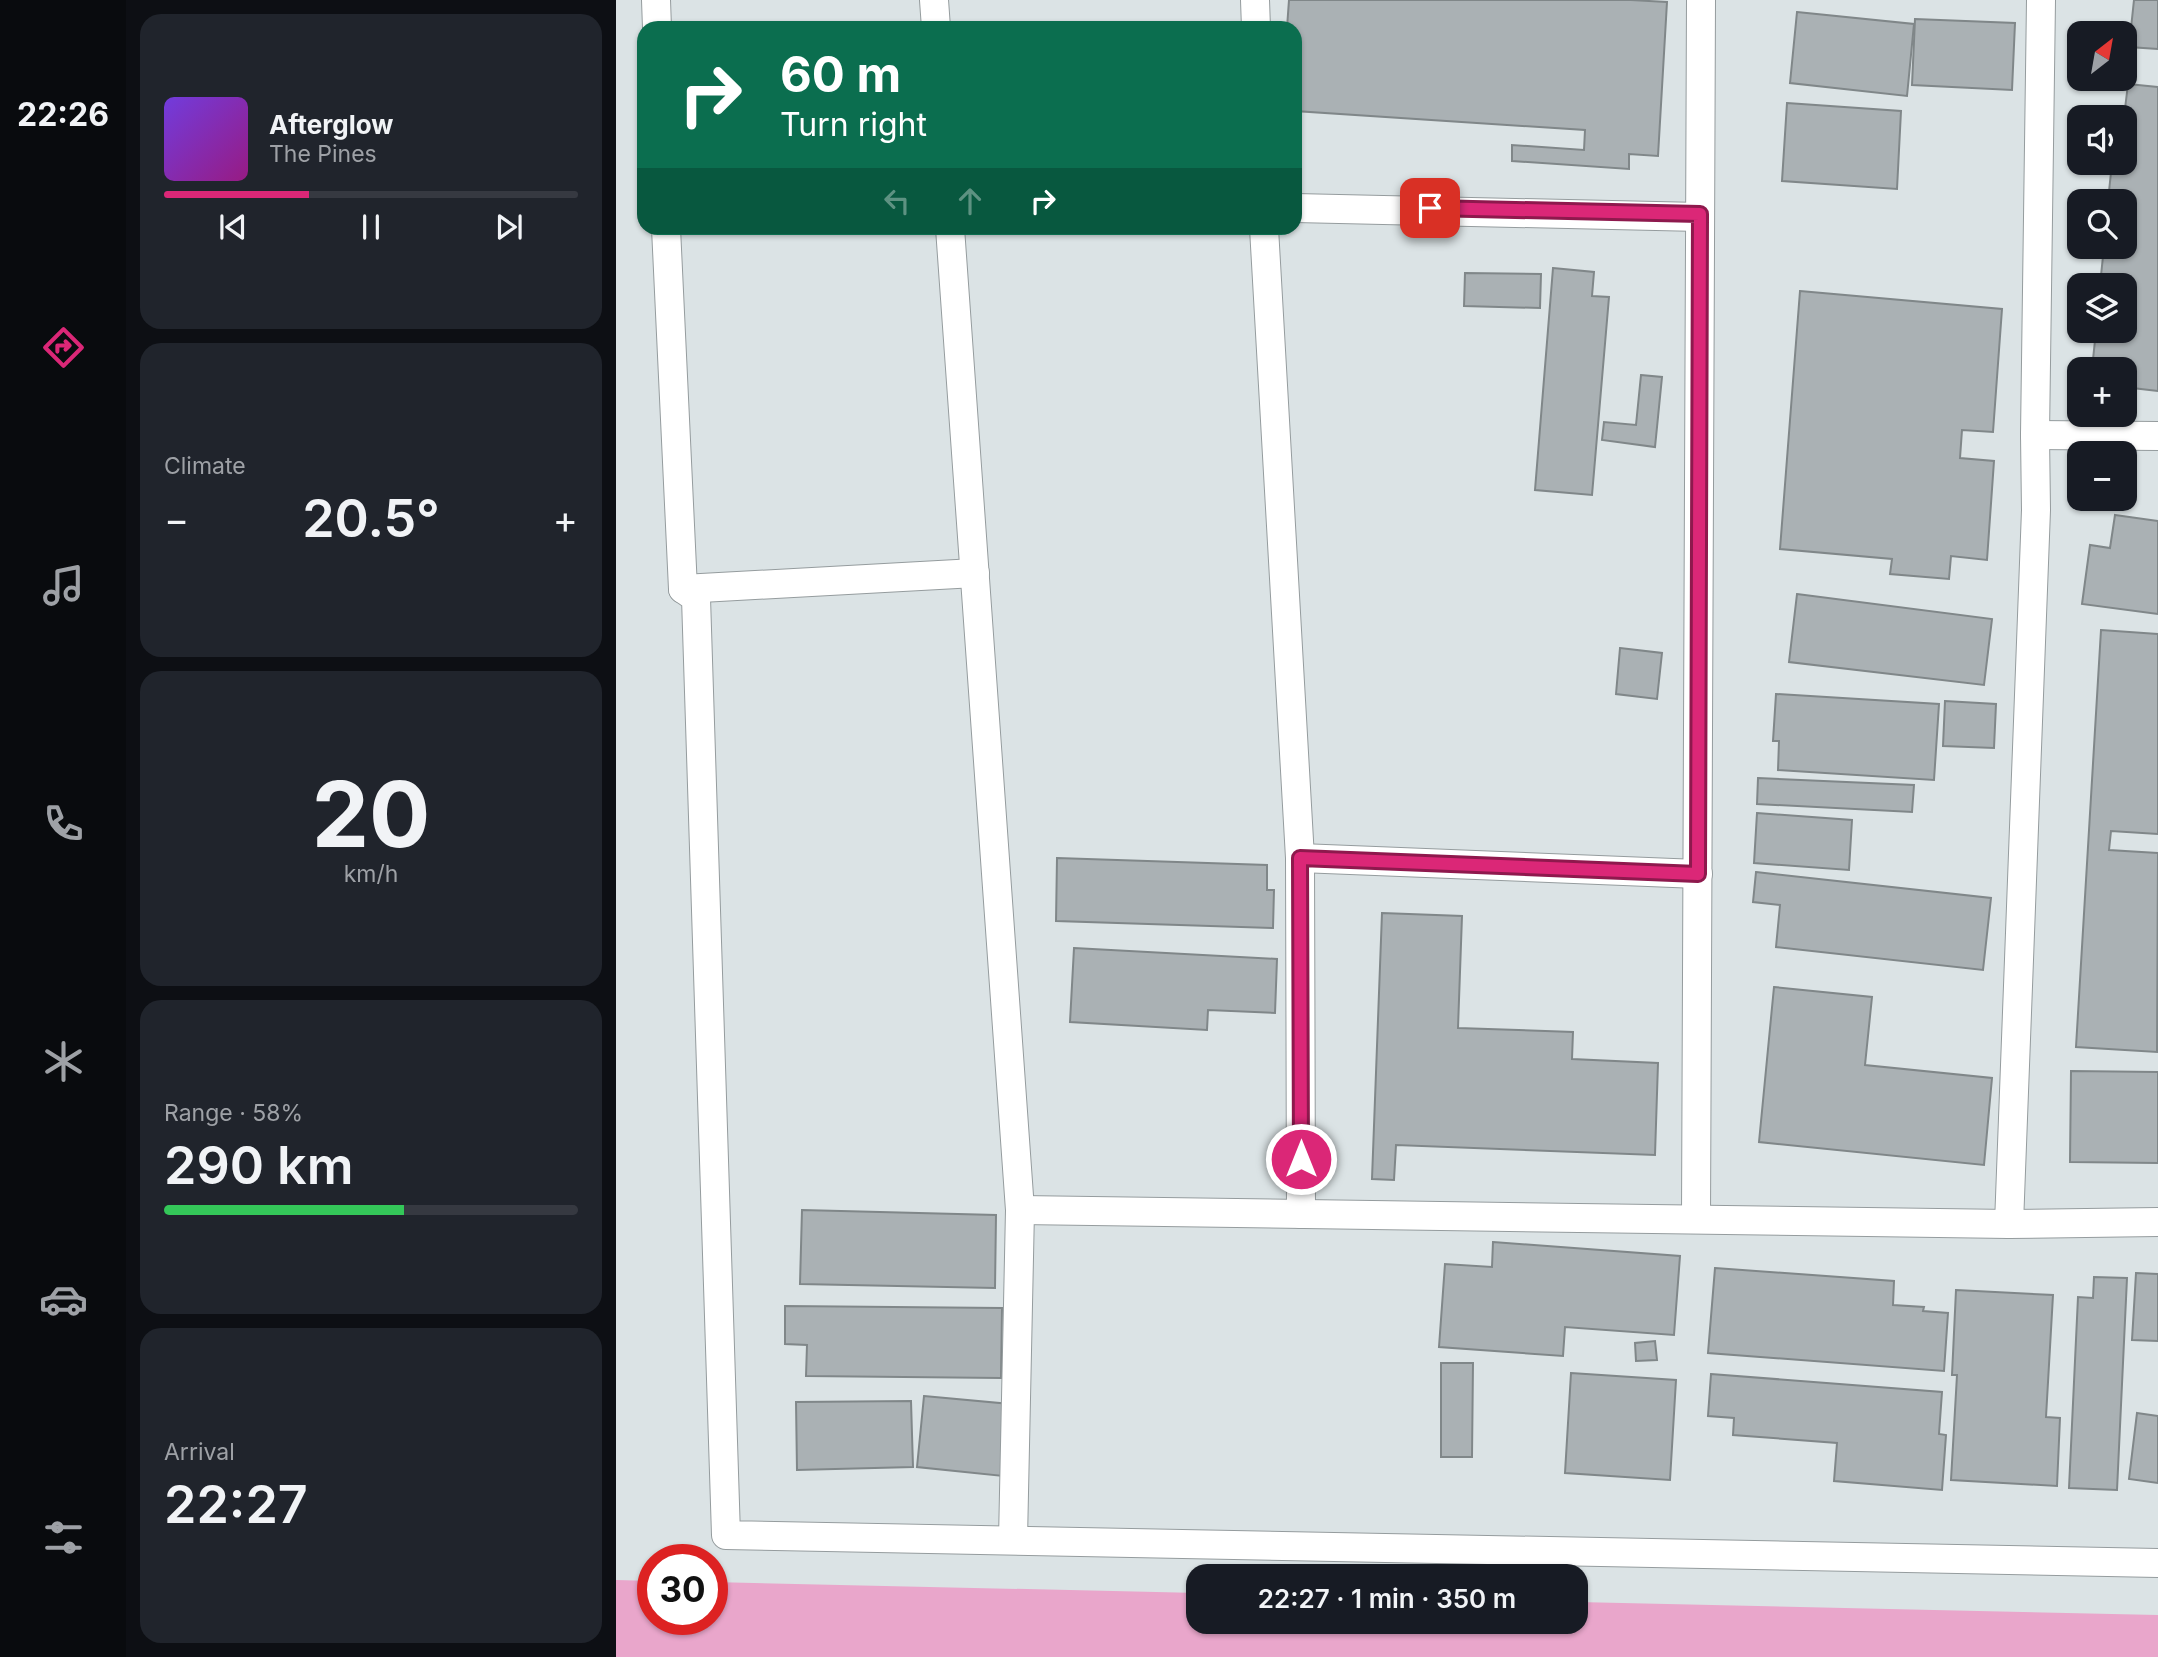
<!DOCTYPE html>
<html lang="en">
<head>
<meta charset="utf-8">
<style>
	body { margin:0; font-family:Inter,sans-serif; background:#20242c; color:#f1f3f6; height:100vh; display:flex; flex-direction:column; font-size:26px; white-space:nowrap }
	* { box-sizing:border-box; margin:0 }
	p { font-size:23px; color:#9ea1a6 }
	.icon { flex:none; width:38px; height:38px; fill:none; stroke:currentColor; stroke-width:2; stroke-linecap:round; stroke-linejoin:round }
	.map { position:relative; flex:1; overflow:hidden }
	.side { display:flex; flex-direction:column; gap:14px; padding:14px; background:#0d0f14; width:490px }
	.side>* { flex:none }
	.guide { position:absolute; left:21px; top:21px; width:665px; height:214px; border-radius:21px; box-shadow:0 2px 5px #0004; background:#0b6e4f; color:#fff; overflow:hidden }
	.needle { width:46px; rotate:31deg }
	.buttons { position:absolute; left:1451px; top:21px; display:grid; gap:14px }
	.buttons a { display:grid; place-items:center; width:70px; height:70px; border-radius:14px; background:#171b24; box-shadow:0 2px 5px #0004; font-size:35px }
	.speed { position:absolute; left:21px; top:1544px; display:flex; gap:14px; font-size:35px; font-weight:700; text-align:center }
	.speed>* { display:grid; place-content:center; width:91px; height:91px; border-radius:50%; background:#171b24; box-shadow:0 2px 5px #0004; line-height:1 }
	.speed .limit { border:10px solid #d22; background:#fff; color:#111 }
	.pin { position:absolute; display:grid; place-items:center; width:60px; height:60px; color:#fff; margin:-30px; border-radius:14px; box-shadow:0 4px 10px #0006 }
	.me { position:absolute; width:77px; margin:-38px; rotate:0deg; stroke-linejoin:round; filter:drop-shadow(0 0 5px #0008) }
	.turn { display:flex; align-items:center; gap:24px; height:147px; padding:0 28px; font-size:32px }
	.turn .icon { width:91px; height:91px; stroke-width:2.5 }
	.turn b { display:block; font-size:49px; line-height:60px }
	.lanes { display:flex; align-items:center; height:66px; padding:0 28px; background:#0003; justify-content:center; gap:35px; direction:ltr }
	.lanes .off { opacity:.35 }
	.big { font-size:52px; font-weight:600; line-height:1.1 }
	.side .widget { flex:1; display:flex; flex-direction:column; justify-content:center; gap:10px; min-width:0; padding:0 24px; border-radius:21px; background:#20242c }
	.side .dial { align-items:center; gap:0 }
	.dial b { font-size:91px; line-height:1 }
	.song { display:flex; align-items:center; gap:21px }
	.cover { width:84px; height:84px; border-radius:10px; background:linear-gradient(135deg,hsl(260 70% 55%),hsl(310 70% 35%)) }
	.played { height:7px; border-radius:4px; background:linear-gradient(90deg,#db2777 35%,#363941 35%) }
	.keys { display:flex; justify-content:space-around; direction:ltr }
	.heat { display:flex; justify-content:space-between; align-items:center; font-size:38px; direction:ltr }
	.charge { height:10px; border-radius:5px; background:linear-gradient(90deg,#34c759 58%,#363941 0) }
	.trip { position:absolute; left:570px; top:1564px; width:402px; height:70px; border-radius:21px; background:#171b24; box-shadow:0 2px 5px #0004; font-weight:600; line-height:70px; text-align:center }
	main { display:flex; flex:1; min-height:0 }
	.menu { display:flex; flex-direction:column; width:126px; justify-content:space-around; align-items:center; background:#090b0e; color:#9ea1a6 }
	.menu .icon { width:49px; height:49px }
	.menu .on { color:#db2777 }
	.menu b { font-size:32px; color:#f1f3f6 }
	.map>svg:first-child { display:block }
	.green { fill:#e9a6cb }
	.building { fill:#aab1b4; stroke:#808789; stroke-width:2 }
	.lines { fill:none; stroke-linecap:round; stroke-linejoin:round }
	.street-casing { stroke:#959c9e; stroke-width:30 }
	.street { stroke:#fff; stroke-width:28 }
	.route-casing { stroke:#8e194d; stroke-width:18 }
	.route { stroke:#db2777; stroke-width:12 }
</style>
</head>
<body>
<main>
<nav class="menu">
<b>22:26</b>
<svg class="icon on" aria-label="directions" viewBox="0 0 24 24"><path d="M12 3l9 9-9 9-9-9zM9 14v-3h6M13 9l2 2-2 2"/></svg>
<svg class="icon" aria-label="music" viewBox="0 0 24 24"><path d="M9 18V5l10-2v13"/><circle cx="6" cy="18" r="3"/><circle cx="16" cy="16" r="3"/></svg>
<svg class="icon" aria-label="phone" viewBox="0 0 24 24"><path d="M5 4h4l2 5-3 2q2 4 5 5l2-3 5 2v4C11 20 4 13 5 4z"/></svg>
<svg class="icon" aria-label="climate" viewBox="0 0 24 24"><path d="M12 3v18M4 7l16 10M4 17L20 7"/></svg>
<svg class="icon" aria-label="car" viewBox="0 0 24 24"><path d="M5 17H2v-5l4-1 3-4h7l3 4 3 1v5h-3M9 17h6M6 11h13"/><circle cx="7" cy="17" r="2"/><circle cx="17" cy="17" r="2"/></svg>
<svg class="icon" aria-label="filters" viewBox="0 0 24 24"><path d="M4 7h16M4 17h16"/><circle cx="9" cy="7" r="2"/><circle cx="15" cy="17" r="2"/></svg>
</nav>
<section class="side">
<div class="widget">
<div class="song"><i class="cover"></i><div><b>Afterglow</b><p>The Pines</p></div></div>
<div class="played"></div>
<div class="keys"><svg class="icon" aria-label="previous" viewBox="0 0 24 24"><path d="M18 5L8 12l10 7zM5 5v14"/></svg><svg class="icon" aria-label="pause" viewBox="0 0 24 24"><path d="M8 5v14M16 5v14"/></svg><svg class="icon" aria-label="next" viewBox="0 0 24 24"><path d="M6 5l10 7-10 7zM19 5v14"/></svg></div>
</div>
<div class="widget"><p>Climate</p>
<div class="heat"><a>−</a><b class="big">20.5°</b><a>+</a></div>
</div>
<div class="widget dial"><b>20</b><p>km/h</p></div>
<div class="widget"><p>Range · 58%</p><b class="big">290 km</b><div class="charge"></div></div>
<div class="widget"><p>Arrival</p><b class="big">22:27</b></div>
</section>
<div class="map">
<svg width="1542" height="1657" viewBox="0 0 1542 1657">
	<rect width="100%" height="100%" fill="#dbe3e5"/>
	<!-- green -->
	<polygon class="green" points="0,1580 37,1581 37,1619 96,1619 96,1582 583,1593 583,1622 961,1622 961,1602 1542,1615 1542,1657 0,1657"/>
	<!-- building -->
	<g class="building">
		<polygon points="673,0 1015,0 1051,2 1042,156 1013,154 1013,169 896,161 896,145 968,150 969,130 679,111 679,28 671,28"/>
		<polygon points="1518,0 1542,0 1542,49 1513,47"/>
		<polygon points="1181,12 1298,24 1291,96 1174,83"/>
		<polygon points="1299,19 1399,23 1396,90 1296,85"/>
		<polygon points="1512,84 1542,87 1542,391 1508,387 1508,369 1476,369 1480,331 1508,331 1508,285 1484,285 1488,247 1508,247 1508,201 1492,201 1496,163 1508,163 1508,117"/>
		<polygon points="1171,103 1285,111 1281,189 1166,181"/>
		<polygon points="937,268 978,272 976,296 993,297 976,495 919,490"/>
		<polygon points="849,273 925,274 924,308 848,306"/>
		<polygon points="1184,291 1386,309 1377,432 1346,430 1344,458 1378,461 1371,560 1335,556 1333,579 1274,574 1276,559 1164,549"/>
		<polygon points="1025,375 1046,377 1039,447 986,440 988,422 1020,425"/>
		<polygon points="1499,515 1542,521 1542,614 1466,604 1474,545 1494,548"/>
		<polygon points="1181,594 1376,619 1368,685 1173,662"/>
		<polygon points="1485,630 1542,634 1542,834 1495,831 1493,850 1542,853 1541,1052 1460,1047"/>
		<polygon points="1004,648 1046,653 1041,699 1000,694"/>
		<polygon points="1160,694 1323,704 1318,780 1162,770 1163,741 1157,741"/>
		<polygon points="1329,701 1380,704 1378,748 1327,746"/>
		<polygon points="1142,778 1298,785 1296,812 1141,804"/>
		<polygon points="1141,813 1236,820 1233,870 1138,863"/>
		<polygon points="441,858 651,865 651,890 658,890 657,928 440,921"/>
		<polygon points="1140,872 1375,898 1367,970 1160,947 1164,905 1137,902"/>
		<polygon points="766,913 846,916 842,1028 957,1032 956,1059 1042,1063 1039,1155 780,1145 778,1180 756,1179"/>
		<polygon points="458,948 661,959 659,1013 592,1010 591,1030 454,1022"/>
		<polygon points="1158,987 1256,997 1249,1065 1376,1078 1368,1165 1143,1142"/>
		<polygon points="1455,1071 1542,1072 1542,1163 1454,1162"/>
		<polygon points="186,1210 380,1215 379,1288 184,1284"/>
		<polygon points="877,1242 1064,1256 1058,1335 949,1327 947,1356 823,1347 829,1264 876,1267"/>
		<polygon points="1099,1268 1278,1281 1277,1305 1308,1307 1307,1311 1332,1313 1328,1371 1092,1353"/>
		<polygon points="1520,1273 1542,1274 1542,1341 1516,1340"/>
		<polygon points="1478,1277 1511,1278 1501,1490 1453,1488 1462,1297 1477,1298"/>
		<polygon points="1340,1290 1437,1295 1430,1417 1444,1418 1441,1486 1335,1480 1341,1375 1336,1375"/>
		<polygon points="169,1306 386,1308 385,1378 190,1376 191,1345 169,1344"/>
		<polygon points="1039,1341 1041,1360 1020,1361 1019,1343"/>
		<polygon points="825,1363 857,1363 856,1457 825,1457"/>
		<polygon points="955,1373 1060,1380 1054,1480 949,1473"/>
		<polygon points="1095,1374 1326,1392 1323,1434 1330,1435 1326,1490 1218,1481 1221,1443 1117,1435 1118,1418 1092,1416"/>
		<polygon points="308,1396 394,1404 387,1476 301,1467"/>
		<polygon points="295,1401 297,1467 181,1470 180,1402"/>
		<polygon points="1521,1413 1542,1416 1542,1483 1513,1479"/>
	</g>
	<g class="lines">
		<!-- street casing -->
		<g class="street-casing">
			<g id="street">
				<polyline points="40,0 41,28"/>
				<polyline points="318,0 320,28"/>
				<polyline points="639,0 640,28"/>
				<polyline points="679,208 1084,217"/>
				<polyline points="50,228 67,589 80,598 110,1535 1542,1563"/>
				<polyline points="334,228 404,1210 397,1540"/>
				<polyline points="648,228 684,858 685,1214"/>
				<polyline points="1419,435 1542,436"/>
				<polyline points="67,589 359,573"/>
				<polyline points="684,858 1082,874"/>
				<polyline points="404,1210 1393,1224 1542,1222"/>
				<polyline points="1080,1219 1085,0"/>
				<polyline points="1393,1224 1420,510 1419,435 1425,0"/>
			</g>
		</g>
		<!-- street -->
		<use href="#street" class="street"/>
	</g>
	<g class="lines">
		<!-- route casing -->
		<g class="route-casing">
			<polyline id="route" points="685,1159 684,858 1082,874 1084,214 814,208"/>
		</g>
		<!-- route -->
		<use href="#route" class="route"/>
	</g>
</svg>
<div class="buttons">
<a><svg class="needle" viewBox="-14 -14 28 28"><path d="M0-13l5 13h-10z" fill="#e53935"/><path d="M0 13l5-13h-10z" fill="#9ea1a6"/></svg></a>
<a><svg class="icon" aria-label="sound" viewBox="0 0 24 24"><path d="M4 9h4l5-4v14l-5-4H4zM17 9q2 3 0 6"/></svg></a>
<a><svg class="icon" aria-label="search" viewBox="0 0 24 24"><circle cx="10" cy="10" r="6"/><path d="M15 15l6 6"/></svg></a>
<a><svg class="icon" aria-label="layers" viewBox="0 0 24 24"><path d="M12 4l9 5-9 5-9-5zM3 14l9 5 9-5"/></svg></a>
<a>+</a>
<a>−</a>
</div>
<div class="speed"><div class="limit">30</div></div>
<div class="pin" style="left:814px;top:208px;background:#d93025"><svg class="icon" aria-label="arrive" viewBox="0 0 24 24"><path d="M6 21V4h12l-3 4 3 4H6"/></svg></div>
<svg class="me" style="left:685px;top:1159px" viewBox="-20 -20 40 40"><circle r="17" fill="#db2777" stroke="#fff" stroke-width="3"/><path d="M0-11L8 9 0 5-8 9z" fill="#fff"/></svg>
<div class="trip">22:27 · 1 min · 350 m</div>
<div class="guide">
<div class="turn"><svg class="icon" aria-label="right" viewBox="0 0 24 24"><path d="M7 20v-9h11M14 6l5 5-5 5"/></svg><div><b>60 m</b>Turn right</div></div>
<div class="lanes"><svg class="icon off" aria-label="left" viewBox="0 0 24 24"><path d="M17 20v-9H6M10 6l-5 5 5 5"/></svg><svg class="icon off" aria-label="ahead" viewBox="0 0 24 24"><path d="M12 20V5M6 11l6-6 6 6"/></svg><svg class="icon" aria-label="right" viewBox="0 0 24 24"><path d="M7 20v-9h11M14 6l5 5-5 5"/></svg></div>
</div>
</div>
</main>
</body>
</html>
